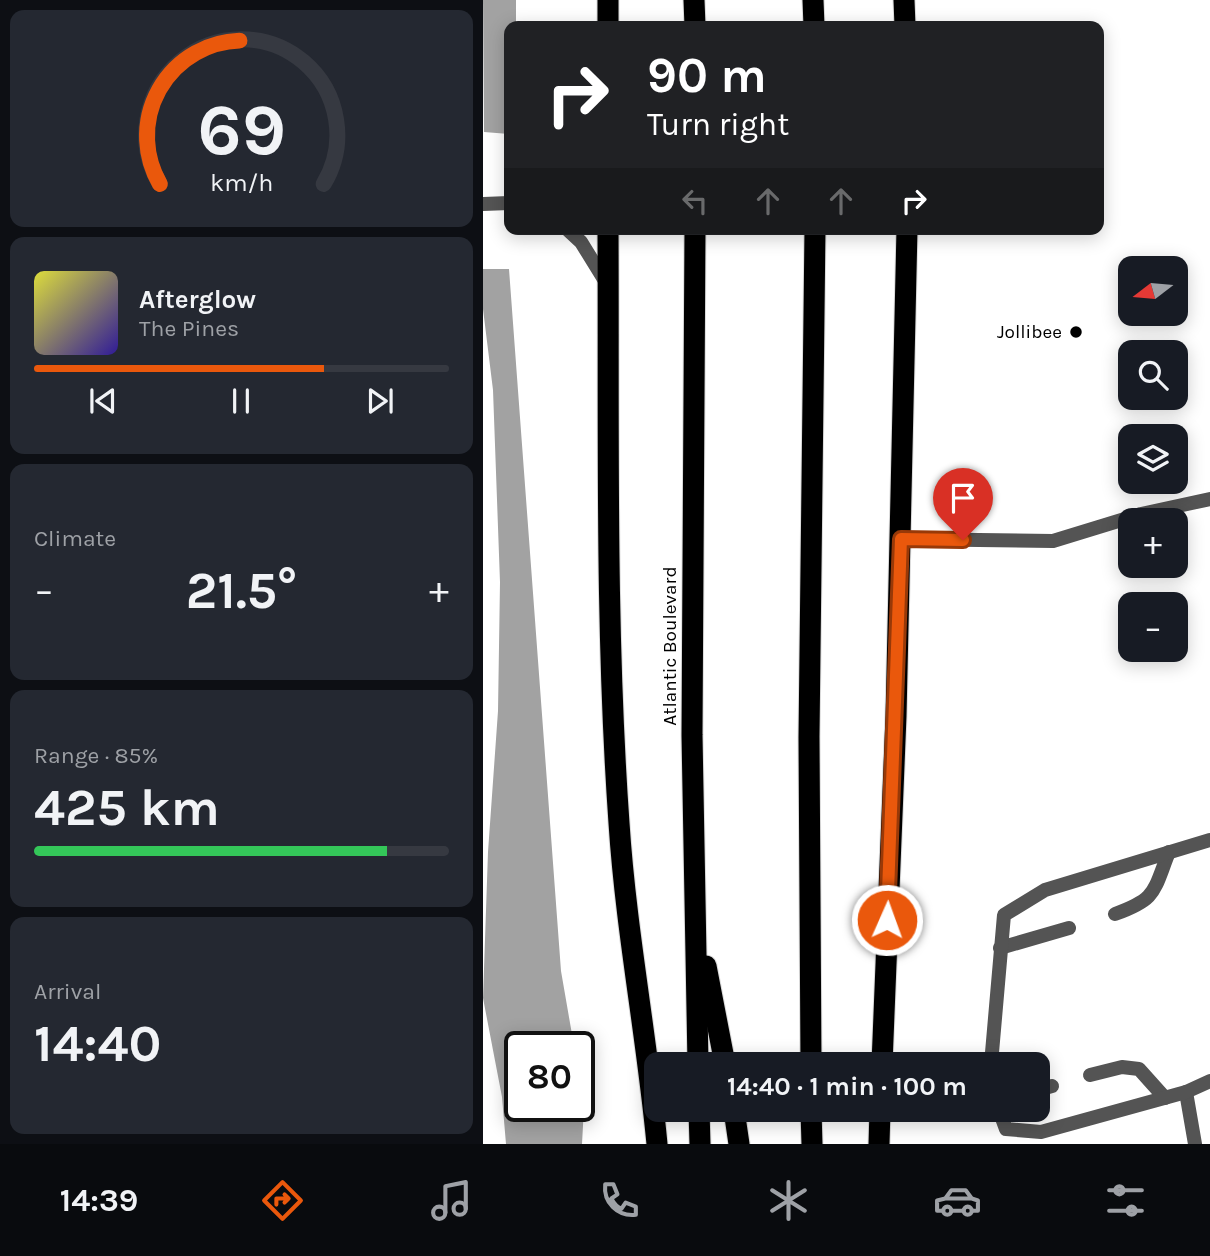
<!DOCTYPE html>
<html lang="en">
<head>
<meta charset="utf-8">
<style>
	body { margin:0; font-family:Karla,sans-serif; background:#242831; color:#f1f3f6; height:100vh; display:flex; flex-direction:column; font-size:26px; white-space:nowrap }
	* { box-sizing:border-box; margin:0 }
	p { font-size:23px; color:#9ea1a6 }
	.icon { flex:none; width:38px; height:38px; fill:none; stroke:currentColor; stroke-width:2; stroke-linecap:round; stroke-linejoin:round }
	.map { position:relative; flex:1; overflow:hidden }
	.sheet { display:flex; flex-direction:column; gap:10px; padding:10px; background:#0d0f14; width:483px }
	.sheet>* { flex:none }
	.top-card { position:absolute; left:21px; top:21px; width:600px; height:214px; border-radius:14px; box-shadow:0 4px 18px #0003; background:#202124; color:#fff; overflow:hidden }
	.needle { width:46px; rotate:254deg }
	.buttons { position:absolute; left:635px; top:256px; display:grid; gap:14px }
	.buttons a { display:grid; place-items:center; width:70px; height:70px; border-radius:14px; background:#171b24; box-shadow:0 4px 18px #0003; font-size:35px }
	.speed { position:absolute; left:21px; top:1031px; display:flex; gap:14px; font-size:35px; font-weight:700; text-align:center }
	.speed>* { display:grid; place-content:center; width:91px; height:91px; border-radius:50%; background:#171b24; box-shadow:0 4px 18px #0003; line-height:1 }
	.speed .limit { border:4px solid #111; border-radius:10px; background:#fff; color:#111 }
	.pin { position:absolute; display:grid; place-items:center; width:60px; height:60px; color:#fff; margin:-72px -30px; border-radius:50% 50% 50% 0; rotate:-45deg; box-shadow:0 0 7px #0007 }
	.pin .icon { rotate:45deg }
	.me { position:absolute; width:77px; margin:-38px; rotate:2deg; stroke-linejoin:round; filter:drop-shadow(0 0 5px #0008) }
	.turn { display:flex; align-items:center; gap:24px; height:147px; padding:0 28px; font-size:32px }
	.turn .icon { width:91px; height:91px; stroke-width:2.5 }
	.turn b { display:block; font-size:49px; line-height:60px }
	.lanes { display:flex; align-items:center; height:66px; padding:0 28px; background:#0003; justify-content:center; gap:35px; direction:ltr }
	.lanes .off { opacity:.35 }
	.big { font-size:52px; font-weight:700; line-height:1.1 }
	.sheet .widget { flex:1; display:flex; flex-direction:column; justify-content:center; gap:10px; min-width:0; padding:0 24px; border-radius:14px; background:#242831 }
	.sheet .dial { align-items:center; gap:0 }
	.dial svg { height:182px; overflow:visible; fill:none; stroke:#363941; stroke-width:7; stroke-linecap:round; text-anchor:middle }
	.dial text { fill:#f1f3f6; stroke:none }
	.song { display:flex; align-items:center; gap:21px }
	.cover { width:84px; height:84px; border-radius:10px; background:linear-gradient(135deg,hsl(60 70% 55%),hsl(250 70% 35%)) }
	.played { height:7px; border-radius:4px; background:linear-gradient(90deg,#ea580c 70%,#363941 70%) }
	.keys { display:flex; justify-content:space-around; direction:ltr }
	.heat { display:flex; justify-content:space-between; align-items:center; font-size:38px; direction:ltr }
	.charge { height:10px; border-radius:5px; background:linear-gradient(90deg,#34c759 85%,#363941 0) }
	.trip { position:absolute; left:161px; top:1052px; width:406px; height:70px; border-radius:14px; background:#171b24; box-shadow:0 4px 18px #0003; font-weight:700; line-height:70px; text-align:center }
	.dock { display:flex; height:112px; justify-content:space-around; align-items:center; background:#090b0e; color:#9ea1a6 }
	.dock .icon { width:49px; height:49px }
	.dock .current { color:#ea580c }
	.dock b { font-size:32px; color:#f1f3f6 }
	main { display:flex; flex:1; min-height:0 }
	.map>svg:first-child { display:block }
	.water { fill:#a2a2a2 }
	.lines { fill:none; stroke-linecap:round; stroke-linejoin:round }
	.highway-casing { stroke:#dbdbdb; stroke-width:23 }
	.lane { stroke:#545454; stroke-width:14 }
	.street { stroke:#545454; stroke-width:14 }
	.highway { stroke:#000; stroke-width:21 }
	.route-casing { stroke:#983908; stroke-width:18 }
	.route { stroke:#ea580c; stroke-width:12 }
	.poi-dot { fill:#000; stroke:#fff; stroke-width:2.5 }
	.labels { text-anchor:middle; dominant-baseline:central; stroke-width:5; stroke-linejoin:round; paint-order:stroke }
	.poi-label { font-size:19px; fill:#000; stroke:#fff; text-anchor:end }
	.street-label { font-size:19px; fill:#000; stroke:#fff }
</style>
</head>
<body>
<main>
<section class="sheet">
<div class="widget dial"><svg viewBox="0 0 100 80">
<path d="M14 69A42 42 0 1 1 86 69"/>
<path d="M14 69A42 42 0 0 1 49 6" stroke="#ea580c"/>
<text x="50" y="56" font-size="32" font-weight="700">69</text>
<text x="50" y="72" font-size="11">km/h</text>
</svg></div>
<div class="widget">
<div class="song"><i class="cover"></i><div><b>Afterglow</b><p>The Pines</p></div></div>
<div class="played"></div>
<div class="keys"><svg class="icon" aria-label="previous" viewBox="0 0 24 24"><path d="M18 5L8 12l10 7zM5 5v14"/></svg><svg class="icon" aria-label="pause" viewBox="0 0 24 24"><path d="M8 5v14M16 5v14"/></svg><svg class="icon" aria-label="next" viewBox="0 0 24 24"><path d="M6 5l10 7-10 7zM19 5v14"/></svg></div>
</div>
<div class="widget"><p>Climate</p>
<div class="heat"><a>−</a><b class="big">21.5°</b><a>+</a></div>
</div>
<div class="widget"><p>Range · 85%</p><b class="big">425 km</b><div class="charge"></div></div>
<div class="widget"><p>Arrival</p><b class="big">14:40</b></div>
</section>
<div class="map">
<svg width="727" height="1144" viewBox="0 0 727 1144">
	<rect width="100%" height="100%" fill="#fff"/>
	<!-- water -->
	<g class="water">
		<polygon points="0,0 33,0 33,26 26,26 26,134 1,132"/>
		<polygon points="0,269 26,269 78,971 91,1046 37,1046 37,1106 96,1106 96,1079 101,1107 99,1144 23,1144 19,1097 0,998 5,852 15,711 17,582 10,390 0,309"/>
	</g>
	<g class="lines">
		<!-- highway casing -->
		<g class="highway-casing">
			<g id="highway">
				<polyline points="125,0 125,26"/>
				<polyline points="211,0 212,26"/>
				<polyline points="330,0 331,26"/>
				<polyline points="421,0 422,26"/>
				<path d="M125 229C126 427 122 626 136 823 143 931 164 1037 174 1144"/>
				<polyline points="212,229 209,735 215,1064"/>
				<polyline points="223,966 242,1064"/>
				<polyline points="328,1064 326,737 332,229"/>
				<polyline points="399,1064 413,716 424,229"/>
				<polyline points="216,1110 217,1144"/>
				<polyline points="251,1110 256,1144"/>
				<polyline points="328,1110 329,1144"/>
				<polyline points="396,1144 397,1110"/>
			</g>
		</g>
		<!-- lane -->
		<g class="lane">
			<polyline points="0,204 26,203"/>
			<polyline points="84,229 98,242 124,284"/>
			<polyline points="418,539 570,541 658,514 727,499"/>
			<path d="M632 914C674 899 670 892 686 852"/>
			<polyline points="517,948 586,928"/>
			<polyline points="607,1075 639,1067 656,1069 682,1098"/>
			<polyline points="555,1090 569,1086"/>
		</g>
		<!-- street -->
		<g class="street">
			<polyline points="508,1064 521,915 562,890 727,840"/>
			<polyline points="703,1092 712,1144"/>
			<polyline points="516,1110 523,1129 558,1132 703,1092 727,1081"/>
		</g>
		<!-- highway -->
		<use href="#highway" class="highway"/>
	</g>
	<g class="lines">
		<!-- route casing -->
		<g class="route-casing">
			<polyline id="route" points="404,920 418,539 480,540"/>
		</g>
		<!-- route -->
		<use href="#route" class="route"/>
	</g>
	<!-- markers -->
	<circle class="poi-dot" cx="593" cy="332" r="7"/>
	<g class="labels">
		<!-- poi labels -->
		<g class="poi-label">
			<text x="579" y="332">Jollibee</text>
		</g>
		<!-- street labels -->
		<g class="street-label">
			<text transform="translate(187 646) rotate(-90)">Atlantic Boulevard</text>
		</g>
	</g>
</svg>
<div class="buttons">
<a><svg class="needle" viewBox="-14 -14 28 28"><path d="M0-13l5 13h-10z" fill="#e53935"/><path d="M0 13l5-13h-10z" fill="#9ea1a6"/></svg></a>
<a><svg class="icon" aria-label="search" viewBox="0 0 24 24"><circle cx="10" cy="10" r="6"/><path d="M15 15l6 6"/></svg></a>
<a><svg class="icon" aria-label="layers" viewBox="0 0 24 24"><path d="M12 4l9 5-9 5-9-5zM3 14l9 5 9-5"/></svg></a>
<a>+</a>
<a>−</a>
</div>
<div class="speed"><div class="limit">80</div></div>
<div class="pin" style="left:480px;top:540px;background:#d93025"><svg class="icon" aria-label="arrive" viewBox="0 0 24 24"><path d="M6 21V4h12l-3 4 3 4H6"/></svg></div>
<svg class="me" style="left:404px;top:920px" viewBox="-20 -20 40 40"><circle r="17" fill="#ea580c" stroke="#fff" stroke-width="3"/><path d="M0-11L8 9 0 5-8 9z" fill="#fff"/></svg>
<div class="trip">14:40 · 1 min · 100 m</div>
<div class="top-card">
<div class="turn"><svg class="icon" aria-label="right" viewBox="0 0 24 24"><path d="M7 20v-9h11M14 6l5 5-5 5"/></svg><div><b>90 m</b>Turn right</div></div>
<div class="lanes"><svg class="icon off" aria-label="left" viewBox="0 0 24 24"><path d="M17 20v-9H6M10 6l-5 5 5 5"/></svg><svg class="icon off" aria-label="ahead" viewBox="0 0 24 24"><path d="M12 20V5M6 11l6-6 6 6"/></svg><svg class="icon off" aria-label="ahead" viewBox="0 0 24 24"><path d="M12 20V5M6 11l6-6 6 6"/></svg><svg class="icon" aria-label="right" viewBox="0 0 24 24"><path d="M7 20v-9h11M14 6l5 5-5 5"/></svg></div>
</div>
</div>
</main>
<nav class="dock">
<b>14:39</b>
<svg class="icon current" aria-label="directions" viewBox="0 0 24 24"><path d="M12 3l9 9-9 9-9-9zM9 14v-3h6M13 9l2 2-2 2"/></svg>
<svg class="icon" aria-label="music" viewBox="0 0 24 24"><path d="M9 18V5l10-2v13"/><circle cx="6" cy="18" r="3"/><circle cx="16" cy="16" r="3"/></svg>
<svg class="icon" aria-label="phone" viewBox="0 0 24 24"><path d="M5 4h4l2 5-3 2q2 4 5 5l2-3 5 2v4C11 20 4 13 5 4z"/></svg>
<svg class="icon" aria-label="climate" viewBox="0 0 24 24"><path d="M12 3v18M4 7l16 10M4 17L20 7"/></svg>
<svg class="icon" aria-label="car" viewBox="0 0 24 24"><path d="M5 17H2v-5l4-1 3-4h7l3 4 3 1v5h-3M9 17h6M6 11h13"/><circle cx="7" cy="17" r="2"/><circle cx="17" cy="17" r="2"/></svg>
<svg class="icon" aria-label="filters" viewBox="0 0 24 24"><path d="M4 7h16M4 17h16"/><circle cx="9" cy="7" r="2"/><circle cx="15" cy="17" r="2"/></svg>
</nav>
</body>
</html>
